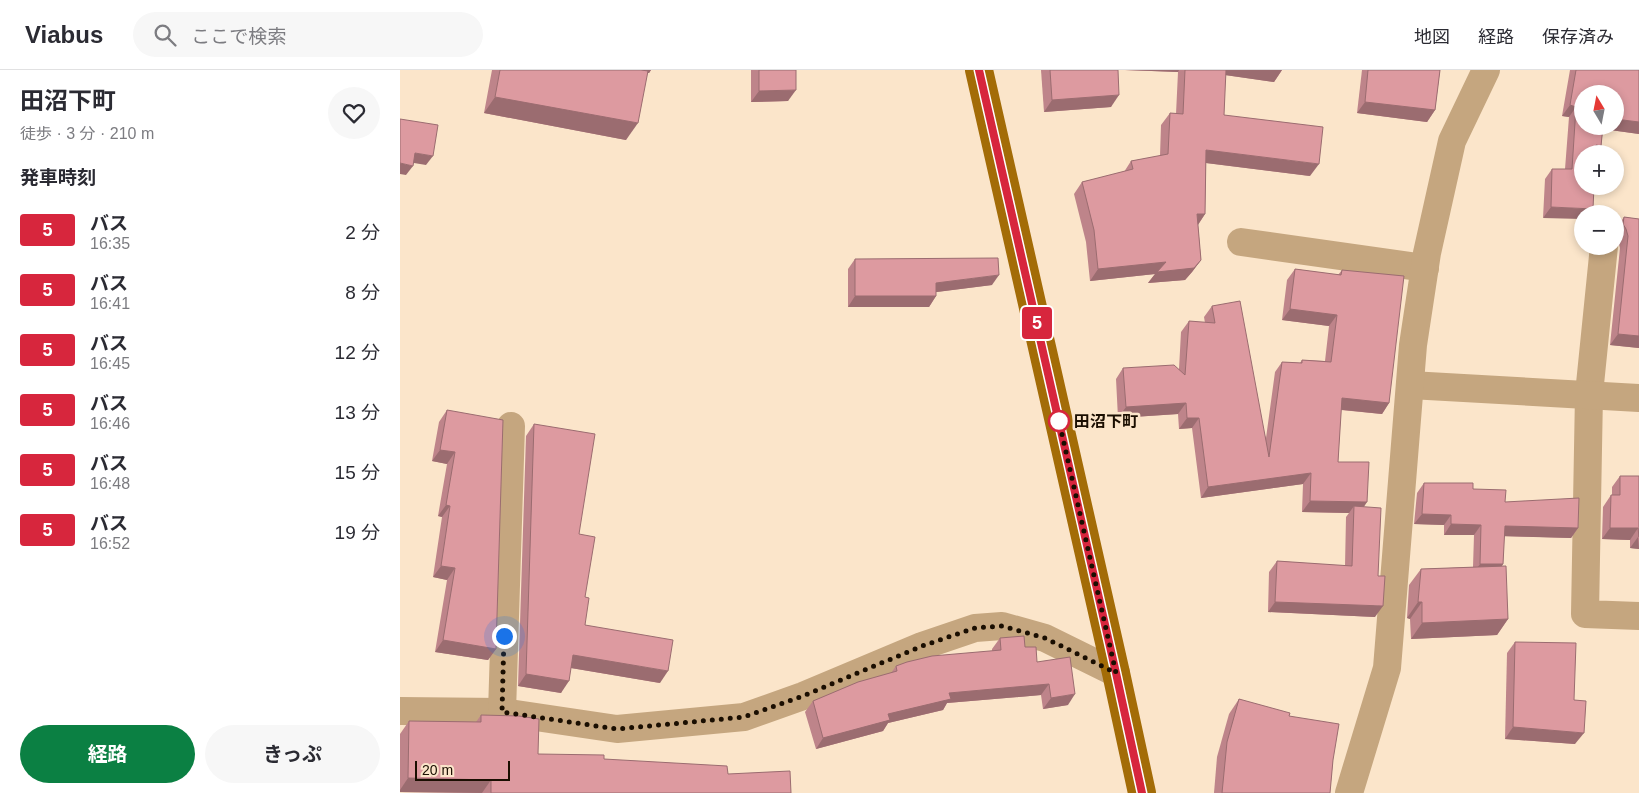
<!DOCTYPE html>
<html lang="ja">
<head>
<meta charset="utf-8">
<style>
	:root { --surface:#fff; --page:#f7f7f7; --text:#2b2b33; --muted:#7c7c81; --line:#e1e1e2; --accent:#0b8043 }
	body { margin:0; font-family:Helvetica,"Noto Sans JP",sans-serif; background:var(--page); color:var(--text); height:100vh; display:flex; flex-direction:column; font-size:19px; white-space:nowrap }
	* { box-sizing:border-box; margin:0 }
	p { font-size:16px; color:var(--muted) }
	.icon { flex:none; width:28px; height:28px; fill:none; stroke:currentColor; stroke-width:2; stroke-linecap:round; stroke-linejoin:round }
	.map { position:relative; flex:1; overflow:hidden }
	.drawer { display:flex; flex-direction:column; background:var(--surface); width:400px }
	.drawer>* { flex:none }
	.badge { padding:0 10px; border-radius:4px; font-size:18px; line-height:32px }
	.needle { width:32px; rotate:350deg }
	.fabs { position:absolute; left:1174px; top:15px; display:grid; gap:10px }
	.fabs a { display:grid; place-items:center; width:50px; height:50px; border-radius:50%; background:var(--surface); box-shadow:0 2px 8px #0003; font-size:25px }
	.scale { position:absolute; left:15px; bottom:12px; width:95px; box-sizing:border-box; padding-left:5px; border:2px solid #1a0e01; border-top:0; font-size:14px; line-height:18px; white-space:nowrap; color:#1a0e01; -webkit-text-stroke:4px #fbe5ca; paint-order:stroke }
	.you { position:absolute; width:25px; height:25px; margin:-12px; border:4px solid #fff; border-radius:50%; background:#1a73e8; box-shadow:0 0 0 8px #1a73e833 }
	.map>.badge { position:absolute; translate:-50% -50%; box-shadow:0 0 0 2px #fff }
	h2 { padding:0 20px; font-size:19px; line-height:45px }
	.round { display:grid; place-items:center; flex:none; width:52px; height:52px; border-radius:26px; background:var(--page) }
	.headline { display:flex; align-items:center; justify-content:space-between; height:85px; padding:0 20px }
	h1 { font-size:24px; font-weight:700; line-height:38px }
	.cta { display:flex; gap:10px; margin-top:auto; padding:10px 20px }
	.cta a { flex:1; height:58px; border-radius:30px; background:var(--accent); color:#fff; font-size:20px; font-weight:700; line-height:58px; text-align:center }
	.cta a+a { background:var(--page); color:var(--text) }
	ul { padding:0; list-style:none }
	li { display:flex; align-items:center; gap:15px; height:60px; padding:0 20px }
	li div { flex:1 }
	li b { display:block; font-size:19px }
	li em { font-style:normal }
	li .badge { min-width:55px; font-weight:700; text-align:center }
	header { display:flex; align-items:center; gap:30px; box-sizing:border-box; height:70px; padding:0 25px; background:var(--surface); border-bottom:1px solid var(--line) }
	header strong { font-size:24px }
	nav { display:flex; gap:28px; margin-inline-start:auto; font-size:18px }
	.search { width:350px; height:45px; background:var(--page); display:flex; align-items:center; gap:12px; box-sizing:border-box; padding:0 18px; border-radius:28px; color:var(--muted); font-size:19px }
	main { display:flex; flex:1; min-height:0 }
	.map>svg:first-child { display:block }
</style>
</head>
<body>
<header>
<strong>Viabus</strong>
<div class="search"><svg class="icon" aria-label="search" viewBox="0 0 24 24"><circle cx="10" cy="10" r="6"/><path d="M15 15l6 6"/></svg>ここで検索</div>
<nav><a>地図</a><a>経路</a><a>保存済み</a></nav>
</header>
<main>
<section class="drawer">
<div class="headline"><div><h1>田沼下町</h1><p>徒歩 · 3 分 · 210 m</p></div><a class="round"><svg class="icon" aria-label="heart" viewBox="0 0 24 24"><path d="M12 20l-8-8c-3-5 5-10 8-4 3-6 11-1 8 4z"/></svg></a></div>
<h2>発車時刻</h2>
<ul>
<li><span class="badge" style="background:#d7263d;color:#fff">5</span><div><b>バス</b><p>16:35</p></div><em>2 分</em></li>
<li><span class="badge" style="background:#d7263d;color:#fff">5</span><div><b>バス</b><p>16:41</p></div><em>8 分</em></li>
<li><span class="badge" style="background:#d7263d;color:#fff">5</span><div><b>バス</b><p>16:45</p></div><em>12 分</em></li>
<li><span class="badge" style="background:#d7263d;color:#fff">5</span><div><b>バス</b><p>16:46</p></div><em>13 分</em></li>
<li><span class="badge" style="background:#d7263d;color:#fff">5</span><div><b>バス</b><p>16:48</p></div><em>15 分</em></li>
<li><span class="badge" style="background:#d7263d;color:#fff">5</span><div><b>バス</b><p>16:52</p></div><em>19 分</em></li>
</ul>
<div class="cta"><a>経路</a><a>きっぷ</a></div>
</section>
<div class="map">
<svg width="1239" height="723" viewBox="0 0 1239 723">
	<rect width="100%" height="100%" fill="#fbe5ca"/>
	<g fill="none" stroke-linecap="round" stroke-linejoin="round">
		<g stroke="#c5a67f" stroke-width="28">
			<polyline points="841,172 1025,198"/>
			<polyline points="1204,176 1189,324 1185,544 1239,546"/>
			<polyline points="1010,315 1239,328"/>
			<polyline points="0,641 102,642 217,659 344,647 403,626 522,576 575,558 602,556 645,568 716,603"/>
			<polyline points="102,642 111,356"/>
			<polyline points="949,723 987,598 1013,275 1027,183 1052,71 1086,0"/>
		</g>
		<polyline stroke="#a36c07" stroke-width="28" points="579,0 716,603 742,723"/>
	</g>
	<g fill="#be848a">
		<polygon points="92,0 251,0 249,3 247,3 226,70 84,43"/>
		<polygon points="351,0 396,0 388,31 351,32"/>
		<polygon points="641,0 718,0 711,37 644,42"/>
		<polygon points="725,0 882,0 874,12 825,5 824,45 910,106 806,93 805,144 798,155 801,190 792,202 785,210 748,213 755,204 690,211 686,172 674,124 682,112 724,102 731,91 760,86 761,55 770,43 776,44 778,2"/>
		<polygon points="962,0 1040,0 1035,40 1027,52 957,43"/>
		<polygon points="1170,0 1239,0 1239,64 1203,59 1201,76 1196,83 1182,116 1143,148 1145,109 1152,99 1165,99 1169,47 1162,46"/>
		<polygon points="1224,147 1239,149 1239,278 1210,275 1220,178 1218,170 1215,166 1216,159"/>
		<polygon points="455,189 592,215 536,222 536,226 529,237 448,237 448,199"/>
		<polygon points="895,199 938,205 942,200 989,333 982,344 941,340 938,392 964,437 975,547 868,542 869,502 877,491 945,496 946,447 949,443 902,442 903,414 801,428 792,358 779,359 778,344 718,348 716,309 723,298 779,299 781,262 789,251 805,253 804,247 812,236 866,368 875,302 882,292 900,293 902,290 925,291 929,256 882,250 887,210"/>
		<polygon points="47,340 96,579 88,590 35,582 47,510 33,507 42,447 38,446 47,394 32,391 39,352"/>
		<polygon points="134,354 179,464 185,527 185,555 260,613 171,598 161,623 118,616 126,366"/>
		<polygon points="1220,406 1239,406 1239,479 1230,478 1230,470 1202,469 1203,437 1211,425 1212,425 1212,417"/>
		<polygon points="1024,413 1073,419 1105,432 1178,458 1171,468 1104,466 1103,494 1102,496 1108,549 1097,565 1011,569 1010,549 1007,548 1009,515 1021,499 1073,497 1074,465 1044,465 1044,455 1014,454 1017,423"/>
		<polygon points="600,568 625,577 637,592 668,635 643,639 641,625 547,633 543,640 488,653 483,661 416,679 405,642 413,631 491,603 496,596 592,581 592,579"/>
		<polygon points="1115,572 1174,630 1175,674 1105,669 1107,583"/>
		<polygon points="839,629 889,646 933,690 930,723 814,723 817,687 829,644"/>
		<polygon points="81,645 138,684 204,689 328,704 391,723 82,723 0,722 0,664 9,651 76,652"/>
	</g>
	<g fill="#9b6c70">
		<polygon points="225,0 251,0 249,3 223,3"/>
		<polygon points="725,0 779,0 778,2"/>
		<polygon points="821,0 882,0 874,12 818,4"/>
		<polygon points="396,20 388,31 351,32 359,21"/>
		<polygon points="719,25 711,37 644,42 652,30"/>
		<polygon points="95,27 238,53 226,70 84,43"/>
		<polygon points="965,32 1035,40 1027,52 957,43"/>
		<polygon points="1170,35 1176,37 1169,47 1162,46"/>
		<polygon points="1215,49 1239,52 1239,64 1196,58 1198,56 1215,56"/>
		<polygon points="1196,75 1201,76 1196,84"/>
		<polygon points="806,80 919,94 910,106 798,92"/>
		<polygon points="15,83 33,86 26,95 8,92"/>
		<polygon points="0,93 13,96 6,105 0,104"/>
		<polygon points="1151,137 1193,139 1190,144 1182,144 1182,149 1143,148"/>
		<polygon points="797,144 805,144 797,156"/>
		<polygon points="801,190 792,202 785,210 748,213 755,204 690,211 698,199 766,192"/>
		<polygon points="599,205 592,215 529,223 536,213"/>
		<polygon points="455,226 536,226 529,237 448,237"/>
		<polygon points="890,239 937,245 929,256 882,250"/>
		<polygon points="1218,264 1239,266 1239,278 1210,275"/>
		<polygon points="942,328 989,333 982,344 934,339"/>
		<polygon points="786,333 778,344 718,348 726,337"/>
		<polygon points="787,348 799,348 792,358 779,359"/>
		<polygon points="40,380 55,382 47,394 32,391"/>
		<polygon points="911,403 903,414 801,428 808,417"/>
		<polygon points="910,431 967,432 960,443 954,436 949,443 902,442"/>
		<polygon points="46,435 50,436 42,447 38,446"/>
		<polygon points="1022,444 1051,445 1044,455 1014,454"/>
		<polygon points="1051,454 1081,455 1074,465 1044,465"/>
		<polygon points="1105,456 1178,458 1171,468 1097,466"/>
		<polygon points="1210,458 1238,458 1230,470 1202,469"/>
		<polygon points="1238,467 1239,479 1230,478"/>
		<polygon points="1080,494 1103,494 1096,505 1073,504"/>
		<polygon points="41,496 55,498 47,510 33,507"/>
		<polygon points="875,532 983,536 975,547 868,542"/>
		<polygon points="1018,532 1022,532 1010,549 1007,548"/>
		<polygon points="1108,549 1097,565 1011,569 1022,553"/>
		<polygon points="43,570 96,579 88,590 35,582"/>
		<polygon points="173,585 268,601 260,613 165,597"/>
		<polygon points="126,604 169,611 161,623 118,616"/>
		<polygon points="649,614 641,625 547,633 543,640 488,653 483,661 416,679 423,668 488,644 549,623"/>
		<polygon points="675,624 668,635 643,639 651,628"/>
		<polygon points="1113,657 1184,663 1175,674 1105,669"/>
		<polygon points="8,708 91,710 82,723 0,722 0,720"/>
	</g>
	<g fill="#dd9aa0" stroke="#9b6c70">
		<polygon points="100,0 241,0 248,1 238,53 95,27"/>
		<polygon points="359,0 396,0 396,20 359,21"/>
		<polygon points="650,0 718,0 719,25 652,30"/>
		<polygon points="785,0 826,0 824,45 923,57 919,94 806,80 805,144 797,144 801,190 794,198 757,202 766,192 698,199 694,160 682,112 733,99 731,91 768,84 770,43 783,44"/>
		<polygon points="968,0 1040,0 1035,40 965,32"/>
		<polygon points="1176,0 1239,0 1239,52 1215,49 1215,24 1182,24 1182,56 1203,56 1201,76 1196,75 1196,84 1182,84 1182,116 1194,116 1193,139 1151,137 1152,99 1172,99 1176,37 1170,35"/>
		<polygon points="0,49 38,55 33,86 15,83 13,96 0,93"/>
		<polygon points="1224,147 1239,149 1239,266 1218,264 1228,166 1226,159 1223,154"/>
		<polygon points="598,188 599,205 536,213 536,226 455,226 455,189"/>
		<polygon points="895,199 941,205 942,200 1004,206 989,333 942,328 938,392 969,392 967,432 910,431 911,403 808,417 799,348 787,348 786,333 726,337 723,298 774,295 785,305 789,251 815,253 812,236 840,231 869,387 882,292 902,293 902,290 931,292 937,245 890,239"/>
		<polygon points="47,340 103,350 96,579 43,570 55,498 41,496 50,436 46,435 55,382 40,380"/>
		<polygon points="134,354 195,364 179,464 195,467 185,527 189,528 185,555 273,570 268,601 173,585 169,611 126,604"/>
		<polygon points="1220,406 1239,406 1239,467 1238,458 1210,458 1211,425 1220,425"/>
		<polygon points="1024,413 1073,413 1073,419 1106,420 1105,432 1179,428 1178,458 1105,456 1103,494 1080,494 1081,455 1051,454 1051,445 1022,444"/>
		<polygon points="954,436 981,438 978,506 985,506 983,536 875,532 877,491 952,496"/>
		<polygon points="1106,496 1108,549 1022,553 1022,532 1018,532 1021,499"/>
		<polygon points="624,566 625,577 636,577 637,592 670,587 675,624 651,628 649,614 549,623 551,629 488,644 490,650 423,668 413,631 458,612 497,601 496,596 507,592 532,586 601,580 600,568"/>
		<polygon points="1115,572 1176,573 1174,630 1186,631 1184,663 1113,657"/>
		<polygon points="839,629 890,643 889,646 939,654 933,690 930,723 822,723 827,672"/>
		<polygon points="81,645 119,646 139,649 138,684 204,685 204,689 327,696 328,704 390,701 391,723 91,723 91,710 8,708 9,651 81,652"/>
	</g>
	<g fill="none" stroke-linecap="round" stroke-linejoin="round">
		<defs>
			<polyline id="line" points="579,0 716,603 742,723"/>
		</defs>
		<use href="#line" stroke="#fff" stroke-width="11"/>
		<use href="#line" stroke="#d7263d" stroke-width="8"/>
		<polyline stroke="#1a0e01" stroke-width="5" stroke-dasharray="0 9" points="104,566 102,642 217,659 344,647 403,626 522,576 575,558 602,556 645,568 716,603 659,351"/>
	</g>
	<circle fill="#fff" stroke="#d7263d" stroke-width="2.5" cx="659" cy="351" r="10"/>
	<g text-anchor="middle" stroke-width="5" stroke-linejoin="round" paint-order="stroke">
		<g font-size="16" font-weight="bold" fill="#1a0e01" stroke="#fbe5ca" text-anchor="start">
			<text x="674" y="357">田沼下町</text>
		</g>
	</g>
</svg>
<div class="fabs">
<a><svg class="needle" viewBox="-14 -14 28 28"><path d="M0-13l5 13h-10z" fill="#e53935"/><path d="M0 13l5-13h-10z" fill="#7c7c81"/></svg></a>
<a>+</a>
<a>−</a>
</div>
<div class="scale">20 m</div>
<div class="you" style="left:104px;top:566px"></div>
<b class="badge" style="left:637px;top:253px;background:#d7263d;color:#fff">5</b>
</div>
</main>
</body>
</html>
